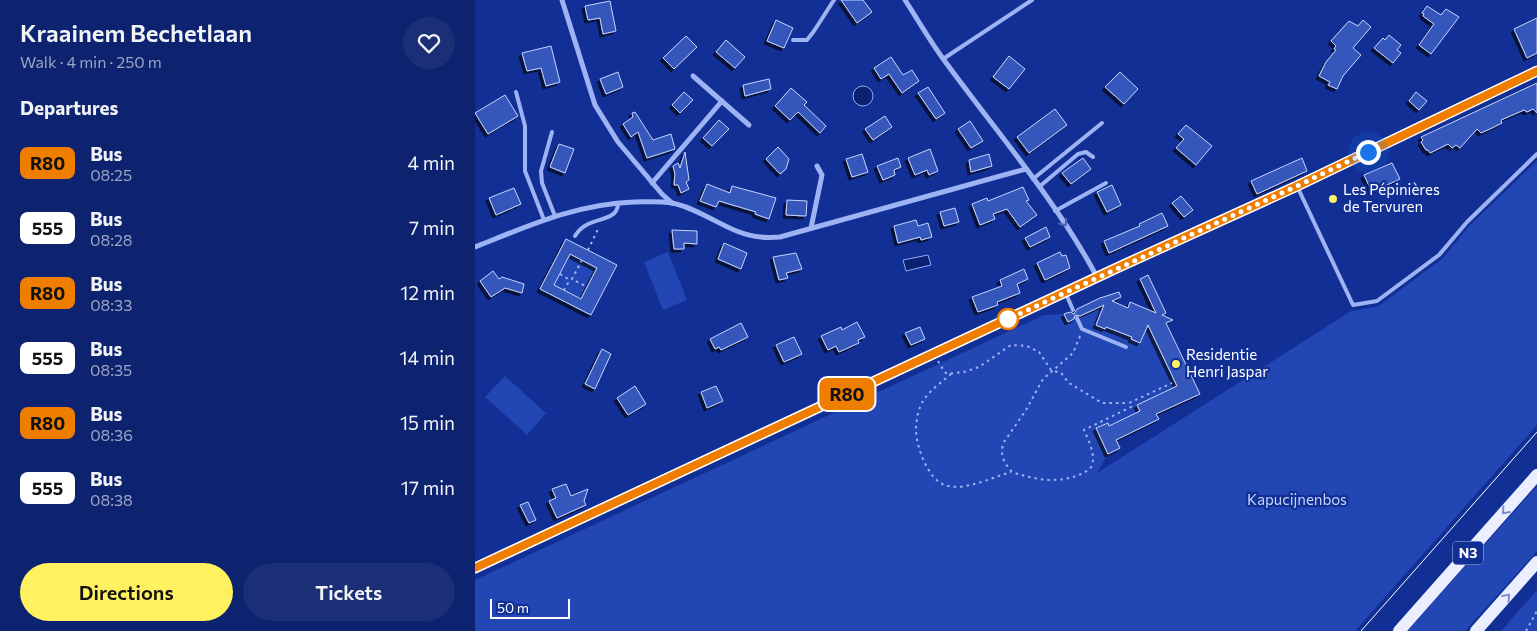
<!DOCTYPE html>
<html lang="en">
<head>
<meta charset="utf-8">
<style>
	:root { --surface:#0d236f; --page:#1b2f77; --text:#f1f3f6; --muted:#9aa4c3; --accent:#fff160 }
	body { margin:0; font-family:Commissioner,sans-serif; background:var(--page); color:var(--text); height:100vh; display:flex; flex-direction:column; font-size:19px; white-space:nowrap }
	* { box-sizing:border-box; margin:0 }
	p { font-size:16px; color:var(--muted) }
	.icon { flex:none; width:28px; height:28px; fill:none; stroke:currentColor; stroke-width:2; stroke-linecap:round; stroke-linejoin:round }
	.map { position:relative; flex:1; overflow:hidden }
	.details { display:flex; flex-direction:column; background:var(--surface); width:475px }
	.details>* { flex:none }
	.badge { padding:0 10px; border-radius:8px; font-size:18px; line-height:32px }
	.scale { position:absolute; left:15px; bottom:12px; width:80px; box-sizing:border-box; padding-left:5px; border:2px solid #fff; border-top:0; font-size:14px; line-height:18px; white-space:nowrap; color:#fff; -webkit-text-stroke:4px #112f94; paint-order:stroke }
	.you { position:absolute; width:25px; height:25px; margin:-12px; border:4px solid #fff; border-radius:50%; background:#1a73e8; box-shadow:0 0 0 8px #1a73e833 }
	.map>.badge { position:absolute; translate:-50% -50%; box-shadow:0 0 0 2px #fff }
	h2 { padding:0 20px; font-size:19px; line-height:45px }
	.round { display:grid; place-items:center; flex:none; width:52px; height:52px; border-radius:26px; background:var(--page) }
	.headline { display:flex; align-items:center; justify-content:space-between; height:85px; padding:0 20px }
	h1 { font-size:24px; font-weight:600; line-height:38px }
	.button { display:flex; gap:10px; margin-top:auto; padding:10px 20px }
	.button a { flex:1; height:58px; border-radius:30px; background:var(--accent); color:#111; font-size:20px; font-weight:600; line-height:58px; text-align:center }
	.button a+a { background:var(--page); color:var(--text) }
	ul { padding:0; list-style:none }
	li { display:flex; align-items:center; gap:15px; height:65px; padding:0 20px }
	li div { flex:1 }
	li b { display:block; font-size:19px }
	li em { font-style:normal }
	li .badge { min-width:55px; font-weight:700; text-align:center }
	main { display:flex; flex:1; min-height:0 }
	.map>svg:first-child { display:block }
</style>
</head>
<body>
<main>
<section class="details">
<div class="headline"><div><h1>Kraainem Bechetlaan</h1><p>Walk · 4 min · 250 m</p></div><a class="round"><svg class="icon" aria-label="heart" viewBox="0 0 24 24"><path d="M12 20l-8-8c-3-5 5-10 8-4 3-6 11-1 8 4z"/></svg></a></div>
<h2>Departures</h2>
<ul>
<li><span class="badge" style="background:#ef7d00;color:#111">R80</span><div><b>Bus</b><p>08:25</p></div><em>4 min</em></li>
<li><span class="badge" style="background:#fff;color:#111">555</span><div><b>Bus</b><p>08:28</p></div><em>7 min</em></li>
<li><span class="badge" style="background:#ef7d00;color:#111">R80</span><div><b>Bus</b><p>08:33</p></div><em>12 min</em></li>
<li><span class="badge" style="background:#fff;color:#111">555</span><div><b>Bus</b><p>08:35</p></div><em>14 min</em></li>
<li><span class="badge" style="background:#ef7d00;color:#111">R80</span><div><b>Bus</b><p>08:36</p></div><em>15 min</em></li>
<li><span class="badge" style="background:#fff;color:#111">555</span><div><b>Bus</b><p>08:38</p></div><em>17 min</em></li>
</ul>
<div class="button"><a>Directions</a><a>Tickets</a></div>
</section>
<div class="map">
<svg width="1062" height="631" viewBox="0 0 1062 631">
	<defs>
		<filter id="shadow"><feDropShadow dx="-3" dy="3" stdDeviation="0" flood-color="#0009"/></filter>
	</defs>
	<rect width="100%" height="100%" fill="#112f94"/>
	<g fill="#2246b3">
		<polygon points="1062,161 1062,425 880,631 0,631 0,580 569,315 589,314 594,324 599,321 599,319 622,309 626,311 621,325 630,329 631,327 657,337 656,339 665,343 671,329 680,332 702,386 663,405 665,411 634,426 632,423 621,428 633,454 622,473 876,311 904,306 968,258 995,225"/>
		<polygon points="193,252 212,300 188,310 169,262"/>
		<polygon points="95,254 122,268 106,299 79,285"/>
		<polygon points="30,376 71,413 52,435 10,397"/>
		<polygon points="1062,486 1062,551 990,631 932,631"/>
		<polygon points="1062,590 1062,631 1026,631"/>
	</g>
	<g fill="#0a216f" stroke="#90abf7">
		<circle cx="388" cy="96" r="10"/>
		<polygon points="453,255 456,265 431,271 428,260"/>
	</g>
	<g fill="#3456bb" stroke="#c6d4fd" fill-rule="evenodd" filter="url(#shadow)">
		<polygon points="366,0 388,0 397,12 382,23"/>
		<polygon points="135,1 141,31 128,34 125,18 113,20 110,6"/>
		<polygon points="952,6 966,15 971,9 984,17 956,54 944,45 959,24 948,16 949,14 947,13"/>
		<polygon points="1062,18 1062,53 1052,58 1039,29"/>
		<polygon points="301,20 318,28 309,48 292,41"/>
		<polygon points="888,20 896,27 878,48 886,55 868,76 862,89 853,85 855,82 844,76 851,62 861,50 859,49 861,46 856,41 874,21 883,26"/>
		<polygon points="914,35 926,45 922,50 926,53 918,63 899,48 908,38 910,40"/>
		<polygon points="211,36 222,47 199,69 188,58"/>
		<polygon points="251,40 270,57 260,68 241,52"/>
		<polygon points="76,46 85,82 71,86 66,68 52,71 47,53"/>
		<polygon points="534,56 550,69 534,89 518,77"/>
		<polygon points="416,57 428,75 437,70 444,81 427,93 414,74 406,79 399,68"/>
		<polygon points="143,72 148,87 131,94 125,79"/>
		<polygon points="645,72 663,89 649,104 630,87"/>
		<polygon points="294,79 296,89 270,96 268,85"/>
		<polygon points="1062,83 1062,113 1058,109 1052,112 1049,110 1026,120 1027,123 1017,128 1006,133 1002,129 985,148 981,145 977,148 973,144 955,153 953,150 951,150 946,142 948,140 946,137"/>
		<polygon points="453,87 470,113 461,119 443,93"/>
		<polygon points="316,88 332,102 329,105 351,126 345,133 323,112 315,120 300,106"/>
		<polygon points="209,92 218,100 205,113 197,105"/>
		<polygon points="941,92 952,101 944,110 934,101"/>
		<polygon points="30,95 43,116 13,134 0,113"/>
		<polygon points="580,109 592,125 554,153 542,137"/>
		<polygon points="160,112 178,140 196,134 200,149 172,158 163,132 156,137 148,124 158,117 157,113"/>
		<polygon points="410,116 417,127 398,140 390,129"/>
		<polygon points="244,120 254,129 237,146 228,138"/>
		<polygon points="495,121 508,141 496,148 483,129"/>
		<polygon points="711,125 737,146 721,165 701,148 709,139 703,134"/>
		<polygon points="84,144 99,149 90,173 75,167"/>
		<polygon points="303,147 314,159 311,169 305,174 291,159"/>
		<polygon points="455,149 463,171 454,175 452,170 440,175 433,158"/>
		<polygon points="210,152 214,180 211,182 214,189 206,193 203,185 199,185 200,174 198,166 203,163 205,168"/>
		<polygon points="387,154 393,172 377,177 371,159"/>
		<polygon points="514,154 517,166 496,172 494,160"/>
		<polygon points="423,158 426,167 419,170 420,175 408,180 402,166"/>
		<polygon points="608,158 616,169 596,184 587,173"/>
		<polygon points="827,158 832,171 782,194 776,181"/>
		<polygon points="917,163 925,179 897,192 889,175"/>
		<polygon points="232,184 255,193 257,186 301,198 294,219 280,214 281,212 244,201 241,207 225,201"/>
		<polygon points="637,185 646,205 632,212 622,192"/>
		<polygon points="548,187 554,200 551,201 562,215 545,227 532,209 518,214 520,219 505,225 497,204 512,198 513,201"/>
		<polygon points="39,188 46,204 21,215 14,198"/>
		<polygon points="706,196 718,210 709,217 697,203"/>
		<polygon points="312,200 332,201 331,216 311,215"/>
		<polygon points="480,208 484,222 469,226 465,212"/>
		<polygon points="687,213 693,226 634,253 629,241 665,226 664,224"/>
		<polygon points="441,220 443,226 453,223 457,237 446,240 445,237 423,243 419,226"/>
		<polygon points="571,227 575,237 555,247 550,238"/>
		<polygon points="197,230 222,231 222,244 209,243 209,249 199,249"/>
		<path d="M91 239 142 265 116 315 65 289ZM95 254 122 268 106 299 79 285Z"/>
		<polygon points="249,243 272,253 266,269 243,259"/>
		<polygon points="585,252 587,256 591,255 595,268 570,280 562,263"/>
		<polygon points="321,253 327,269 311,273 313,278 304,280 298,257"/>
		<polygon points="549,269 553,279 542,284 545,293 522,302 523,305 503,312 497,297 527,286 525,280"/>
		<polygon points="18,271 24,279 27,277 49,284 47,293 30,288 16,297 5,281"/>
		<polygon points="673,275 691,313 687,315 698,320 691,323 725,394 681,414 684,419 641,440 645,448 633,454 621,428 633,423 634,426 665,411 662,405 702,386 673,325 665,343 656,339 657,337 631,327 630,329 621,325 629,305 605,316 600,315 599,319 593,322 589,314 595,312 599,314 602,309 625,298 644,292 646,297 637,301 653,308 655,302 681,313 665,279"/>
		<polygon points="382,322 390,337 383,340 384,343 364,352 361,346 353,350 346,336 366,327 367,330"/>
		<polygon points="266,323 273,337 246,350 244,347 240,349 235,339"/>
		<polygon points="445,327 450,339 436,345 430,333"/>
		<polygon points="319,337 327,354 309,362 301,345"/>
		<polygon points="127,349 136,354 120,389 110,384"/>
		<polygon points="160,386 171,404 153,415 142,398"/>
		<polygon points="241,386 248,401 232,408 226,392"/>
		<polygon points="91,484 96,496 113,489 109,501 111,505 82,518 74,501 81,498 77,489"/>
		<polygon points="53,502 61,520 54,523 45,505"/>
	</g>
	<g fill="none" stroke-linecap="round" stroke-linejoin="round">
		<g stroke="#9eb3f3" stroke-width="2" stroke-dasharray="2.5 4" stroke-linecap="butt">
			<polyline points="113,250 124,227"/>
			<polyline points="107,260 97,279 112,287"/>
			<polyline points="85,274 93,279 93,283 89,290"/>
			<path d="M605 336 598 353 568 379 551 410 529 442C524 454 529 463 537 472 561 480 583 484 606 474 609 472 614 471 616 467 622 457 613 439 609 430L656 407 654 403 697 383"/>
			<polyline points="463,361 469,371 472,374 489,372 504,367 536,345 552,346 564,352 576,370 586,373 594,383 627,403 654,403"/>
			<path d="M476 374C467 382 454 391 448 401 443 409 441 421 441 430 441 446 453 480 470 485 488 492 518 477 536 472"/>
			<polyline points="1051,631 1062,611"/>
		</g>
		<g stroke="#9eb3f3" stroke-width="4">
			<polyline points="318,40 332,40 339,31 359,0"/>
			<polyline points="468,59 557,0"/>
			<polyline points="41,92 50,126 50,171 69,220"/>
			<polyline points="77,132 66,171 67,183 80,216"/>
			<polyline points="558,179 627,123"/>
			<polyline points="822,186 878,305 902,301 964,255 992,222 1062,154"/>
			<polyline points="564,187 603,154 611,152 618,157"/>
			<polyline points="580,211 631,183"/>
			<path d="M100 236C111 217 135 222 141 211 143 208 143 205 143 203"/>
			<polyline points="591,294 598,310"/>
			<polyline points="602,318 607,329 651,347"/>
		</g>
		<g stroke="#9eb3f3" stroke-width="5">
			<polyline points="87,0 120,105 143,142 187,194 197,203"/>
			<path d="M430 0C443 20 455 41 469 60 520 130 581 200 622 277"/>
			<polyline points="218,76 274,125"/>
			<polyline points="177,183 247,101"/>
			<polyline points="336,228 347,175 342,166"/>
			<path d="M0 247C53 226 101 204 159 202 172 202 185 201 197 203 228 209 255 235 286 237 292 238 299 237 305 237L551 169"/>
		</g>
		<polyline stroke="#ced8fd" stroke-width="10" points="0,568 646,266 822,186 946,126 1062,71"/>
		<g stroke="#eaeeff" stroke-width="12">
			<polyline points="924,631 1062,475"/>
			<polyline points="1001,631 1062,562"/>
		</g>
		<polyline stroke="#fff" stroke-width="1" points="886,631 1062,432"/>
	</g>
	<defs><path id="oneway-chevron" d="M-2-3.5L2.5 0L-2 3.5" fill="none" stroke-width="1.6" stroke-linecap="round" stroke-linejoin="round" transform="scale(1.25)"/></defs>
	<use stroke="#4964ba" href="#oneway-chevron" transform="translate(589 223) rotate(55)"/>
	<g stroke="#7e8eca">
		<use href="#oneway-chevron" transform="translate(1030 511) rotate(132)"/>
		<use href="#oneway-chevron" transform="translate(1032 597) rotate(-48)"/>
	</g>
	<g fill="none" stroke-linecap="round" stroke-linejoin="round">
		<defs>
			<polyline id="line" points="0,568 646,266 822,186 1062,71"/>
		</defs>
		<use href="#line" stroke="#fff" stroke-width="11"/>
		<use href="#line" stroke="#ef7d00" stroke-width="8"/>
		<polyline stroke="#fff" stroke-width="5" stroke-dasharray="0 9" points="533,319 531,320 822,186 893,152"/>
	</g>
	<g fill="#fff160" stroke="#112f94" stroke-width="2">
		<circle cx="858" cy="199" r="5"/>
		<circle cx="701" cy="364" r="5"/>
	</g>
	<circle fill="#fff" stroke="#ef7d00" stroke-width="2.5" cx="533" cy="319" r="10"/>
	<g text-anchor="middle" stroke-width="4.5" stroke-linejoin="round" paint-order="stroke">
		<rect fill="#112f94" stroke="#b8c1df" stroke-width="1" x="978" y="541.5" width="30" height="23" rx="4"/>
		<g font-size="14" font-weight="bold" fill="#fff">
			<text x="993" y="558">N3</text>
		</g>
		<g font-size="15" fill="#fff" stroke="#112f94" text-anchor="start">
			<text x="868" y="195">Les Pépinières<tspan x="868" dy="17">de Tervuren</tspan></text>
			<text x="711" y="360">Residentie<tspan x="711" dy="17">Henri Jaspar</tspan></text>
		</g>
		<g font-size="15" fill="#c6d4fd" stroke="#112f94">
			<text x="822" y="505">Kapucijnenbos</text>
		</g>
	</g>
</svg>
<div class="scale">50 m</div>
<div class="you" style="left:893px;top:152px"></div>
<b class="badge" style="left:372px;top:394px;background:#ef7d00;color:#111">R80</b>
</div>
</main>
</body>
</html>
